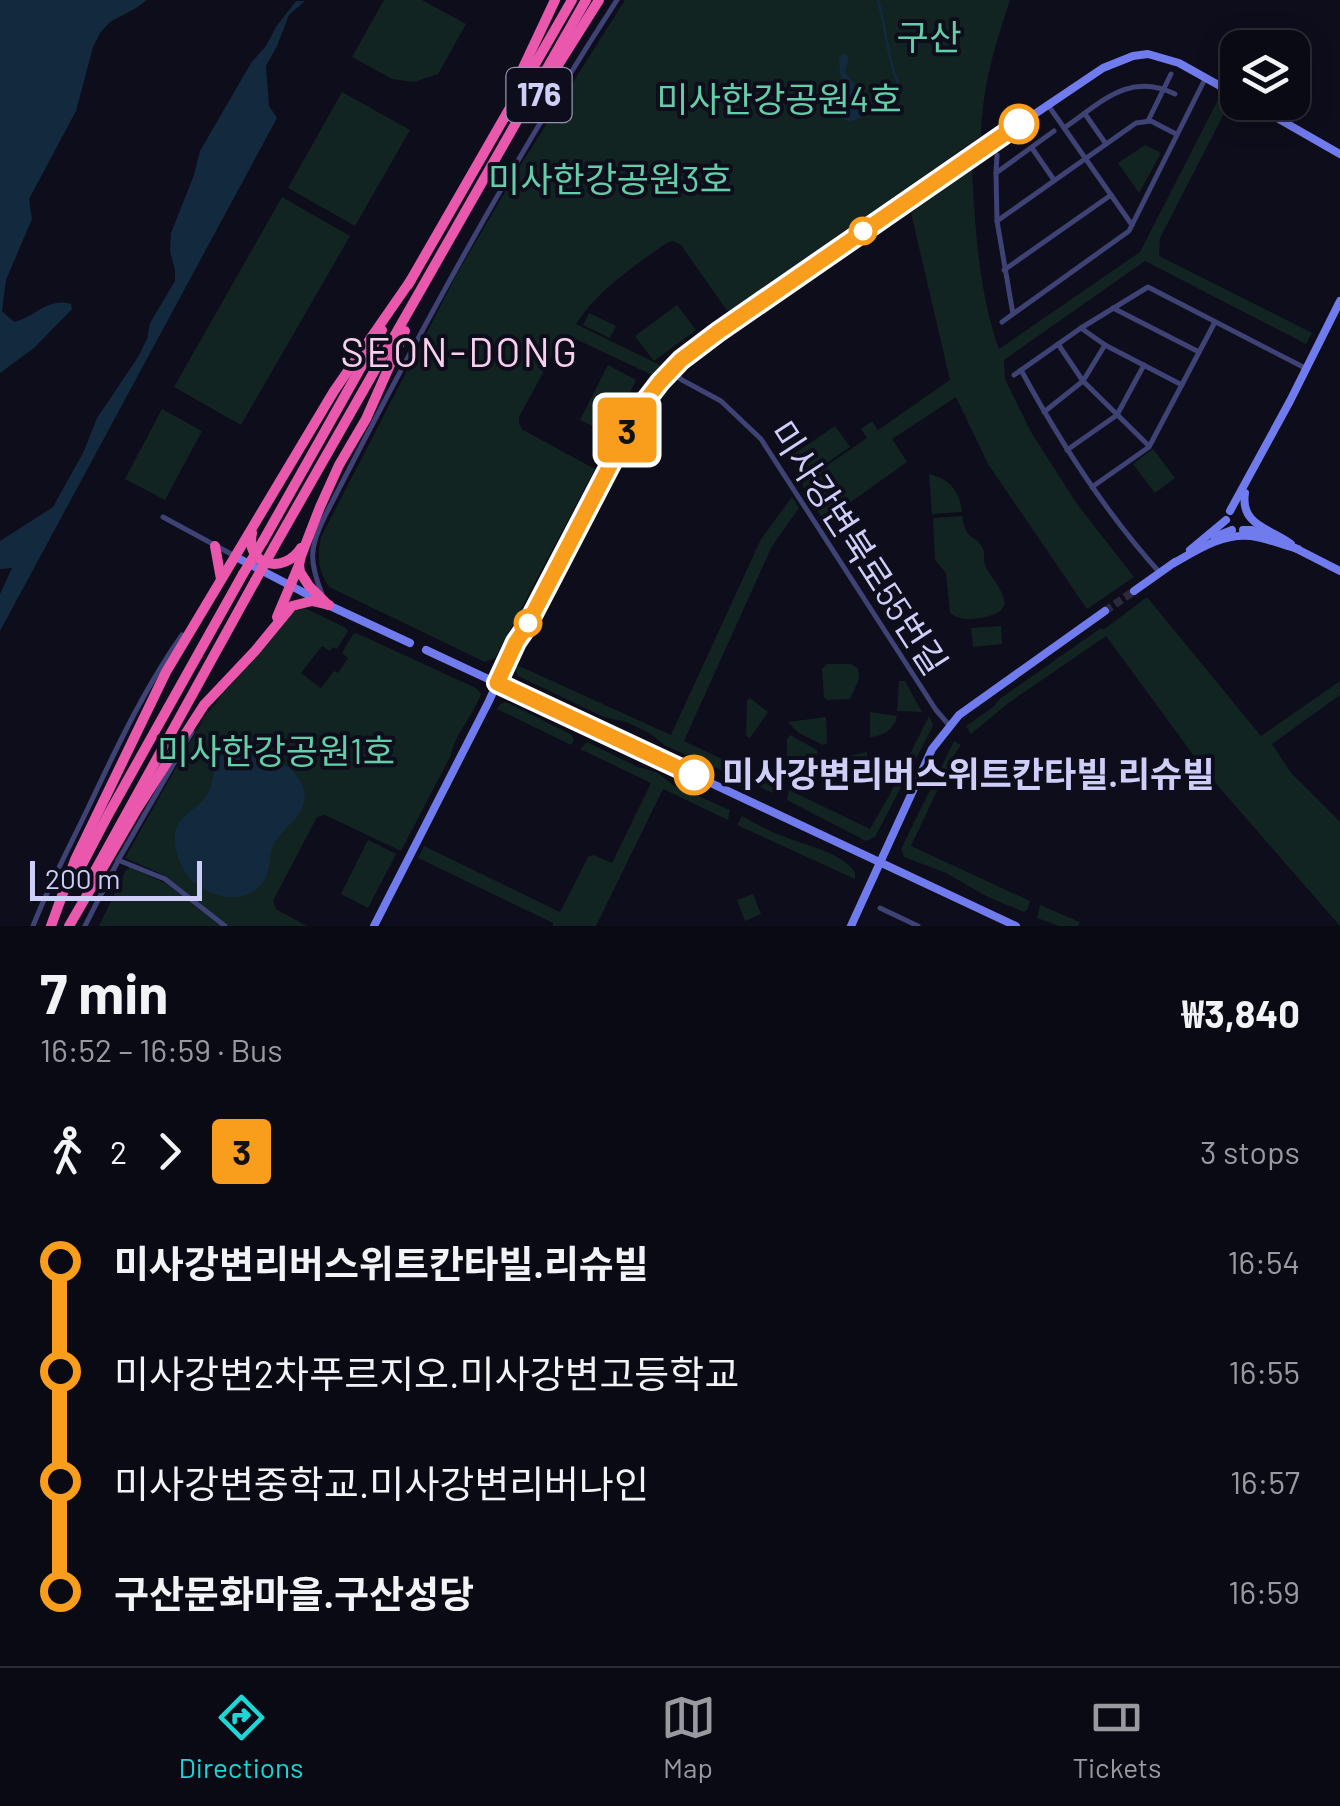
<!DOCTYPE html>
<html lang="en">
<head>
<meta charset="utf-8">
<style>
	:root { --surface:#0a0a14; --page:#13131d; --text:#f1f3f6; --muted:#999aa0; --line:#2a2b34; --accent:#1bd7d5 }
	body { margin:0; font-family:Barlow,"Noto Sans KR",sans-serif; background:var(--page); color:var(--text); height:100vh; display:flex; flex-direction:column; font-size:38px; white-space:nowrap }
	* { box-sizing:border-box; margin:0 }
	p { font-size:32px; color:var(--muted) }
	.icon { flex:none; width:55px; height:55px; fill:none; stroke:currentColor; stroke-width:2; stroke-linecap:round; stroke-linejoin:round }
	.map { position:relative; height:926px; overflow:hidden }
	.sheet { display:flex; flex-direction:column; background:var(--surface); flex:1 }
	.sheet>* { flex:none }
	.badge { padding:0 20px; border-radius:8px; font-size:35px; line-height:65px }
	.fabs { position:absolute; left:1220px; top:30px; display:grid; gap:20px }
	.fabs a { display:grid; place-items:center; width:90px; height:90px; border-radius:20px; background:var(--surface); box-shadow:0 5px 25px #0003,0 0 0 2px var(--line); font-size:50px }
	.scale { position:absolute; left:30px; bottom:25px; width:172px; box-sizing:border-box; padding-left:10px; border:5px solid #cecef9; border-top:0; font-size:28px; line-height:35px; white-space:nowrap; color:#cecef9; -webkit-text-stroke:8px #0e0d1b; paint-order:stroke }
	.map>.badge { position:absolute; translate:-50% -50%; box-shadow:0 0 0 5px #fff }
	.legs { display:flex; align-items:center; gap:15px; height:110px; padding:0 40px; font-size:32px }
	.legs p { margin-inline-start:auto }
	.head { display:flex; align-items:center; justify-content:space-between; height:170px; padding:0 40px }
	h1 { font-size:55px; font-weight:700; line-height:75px }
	ul { padding:0 40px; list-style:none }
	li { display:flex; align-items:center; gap:35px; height:110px; font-size:38px }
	li i { display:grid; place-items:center; width:15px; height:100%; margin:0 12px; background:currentColor }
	li i::after { content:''; width:25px; height:25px; margin:-12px; border:8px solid; border-radius:50%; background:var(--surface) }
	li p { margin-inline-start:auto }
	li:first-child i { background:linear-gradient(#0000 50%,currentColor 0) }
	li:last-child i { background:linear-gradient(currentColor 50%,#0000 0) }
	.tab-bar { display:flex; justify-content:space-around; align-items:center; height:140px; border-top:2px solid var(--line); background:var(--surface); font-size:28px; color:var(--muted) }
	.tab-bar a { display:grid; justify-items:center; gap:5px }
	.tab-bar .on { color:var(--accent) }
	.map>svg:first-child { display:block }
</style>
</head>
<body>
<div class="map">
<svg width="1340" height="926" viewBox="0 0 1340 926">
	<rect width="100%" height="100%" fill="#0e0d1b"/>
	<g fill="#112421">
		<polygon points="384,0 422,0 466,24 438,74 414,82 392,79 352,57"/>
		<path d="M625 0H1010C994 49 983 83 981 136L728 312 681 245 673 241 665 244C633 267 598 290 576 324L660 365 652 375 567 335 553 354 519 417V424L523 430 595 469 495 658 485 662 329 587C318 571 317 556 321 537L457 274 520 166Z"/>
		<polygon points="342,92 410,130 355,226 288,188"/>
		<path d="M1220 96 1230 102 1160 238 1159 256 1312 333 1306 344 1145 261 1004 360 1005 379 1031 432 1077 504 1134 577 1087 609 988 464 956 397 892 439 907 462 824 521 805 491 802 483 867 438 861 429 872 421 878 430 950 380 911 213 972 169C975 229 979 293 999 349L1140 252Z"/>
		<polygon points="1145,145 1161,153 1139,193 1118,163"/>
		<polygon points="282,197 350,236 241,425 174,387"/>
		<polygon points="677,305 696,330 654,361 635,336"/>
		<polygon points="589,313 616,326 610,338 583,325"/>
		<polygon points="608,365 636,380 609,434 580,420"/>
		<polygon points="162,409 202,431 165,500 125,479"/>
		<polygon points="835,426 850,447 803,479 797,469 802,465 800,463 795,466 790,459 795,456 794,454"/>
		<polygon points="1153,449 1175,478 1155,493 1133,464"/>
		<path d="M929 474C949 478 960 492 962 512L932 514Z"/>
		<polygon points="792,497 799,508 772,546 684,741 779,786 773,793 666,746 649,733 626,722 604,717 518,676 515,669 517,665 671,735 761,539"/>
		<path d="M962 516C966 543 976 533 983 549 985 554 983 560 985 565 993 584 1027 611 980 618 969 620 959 620 950 613L946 573 935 560 933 518Z"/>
		<polygon points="1147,597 1261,736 1340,681 1340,695 1272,744 1291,773 1340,822 1340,926 1205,771 1106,636 1007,704 971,734 966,726 993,707 1001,698 1101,628 1103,630"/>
		<path d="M305 608 346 628 348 631 337 649 333 647 330 651 322 646 301 673 321 688 334 671 338 673 348 658 342 653 353 634 356 633 476 688 481 694C473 716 456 732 451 755L401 851 325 815 317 817 273 901 276 909 307 926H229L161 874 125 858 205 716 263 647 285 615Z"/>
		<polygon points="1001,626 1002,644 973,647 971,628"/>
		<polygon points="827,664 851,664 858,668 859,679 850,699 827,700 824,697 822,669"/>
		<polygon points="899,681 905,681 922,712 897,711"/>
		<polygon points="750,698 768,712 750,738 746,736 747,701"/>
		<polygon points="506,702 572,735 574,740 571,745 497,709 500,704"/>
		<path d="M870 712 897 716C894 730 883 736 870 737Z"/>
		<polygon points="929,716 933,725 932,728 875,837 866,841 787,800 789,790 870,829 890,794"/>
		<polygon points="826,717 827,743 823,745 799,733 788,722"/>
		<path d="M790 735 817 750C819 760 807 768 798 771L787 764V739Z"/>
		<polygon points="954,741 961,745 954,755 911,846 1030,901 1027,910 1024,912 988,897 946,873 904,857 901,849"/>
		<polygon points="587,742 638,767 656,772 675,786 730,810 728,820 663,789 596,926 553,926 553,923 418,858 424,846 560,912 588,857 593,855 612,863 651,783 580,749"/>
		<polygon points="867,752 867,771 845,782 844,757"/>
		<path d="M742 816C758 825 775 834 793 840 813 847 842 854 855 872V879L737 825Z"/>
		<polygon points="368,840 396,854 368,908 341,894"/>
		<polygon points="128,866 165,883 221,926 99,926 126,870 129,869"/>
		<polygon points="753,894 761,914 745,921 737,900"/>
		<polygon points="1040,905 1080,922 1078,926 1059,926 1037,918"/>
	</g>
	<g fill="#13293e">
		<path d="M0 0H147L136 8 110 22 100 33 93 47 76 111 29 199 32 219 6 280 2 311 14 322C35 317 48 297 71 304L72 309 34 348 0 373Z"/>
		<polygon points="296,1 305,1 289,15 277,46 266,66 269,106 277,118 0,631 0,594 12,568 0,569 0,541 53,507 84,451 97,418 138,357 147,339 150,323 175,281 175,270 170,251 171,233 194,175 200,151 251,63 266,46 276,27"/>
		<path d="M844 53 849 57 845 72C856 86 881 115 849 122L822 107V101L827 93H839L846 87 840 74 839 58Z"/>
		<path d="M245 746C272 753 320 778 300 812 293 824 282 830 275 842 268 853 272 867 265 879 244 914 189 893 179 860 176 851 173 839 176 829 180 815 199 808 207 795 215 782 211 764 224 753 230 748 237 747 245 746Z"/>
	</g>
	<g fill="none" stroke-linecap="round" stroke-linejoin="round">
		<path stroke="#13293e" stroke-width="2.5" d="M878 0C887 31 887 63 902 92"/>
		<polyline stroke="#2b2a3c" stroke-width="8" stroke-dasharray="8 4" stroke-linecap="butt" points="1105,611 1134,591"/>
		<g stroke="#3e4274" stroke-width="5">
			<polyline points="1048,105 1132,225"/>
			<polyline points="1085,114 1106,144"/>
			<polyline points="1148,121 1171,74"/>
			<path d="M1064 128C1101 103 1129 71 1175 94"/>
			<polyline points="1054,131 996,173 997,221 1013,314 1129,231 1206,77"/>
			<polyline points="1032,148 1054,180"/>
			<polyline points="996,173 997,155"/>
			<polyline points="997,221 1136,123 1151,121 1176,134"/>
			<polyline points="1004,270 1111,195"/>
			<polyline points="1113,308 1199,352"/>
			<polyline points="1002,322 1013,314"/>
			<polyline points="1081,328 1105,345 1182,385"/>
			<polyline points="1058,344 1083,381 1149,446"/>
			<path d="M1021 370C1060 442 1105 512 1160 573"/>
			<polyline points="671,371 682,380 721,401 761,439 936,710 949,725"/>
			<polyline points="1014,375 1081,328 1148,287 1305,368"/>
			<polyline points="1044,412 1083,381 1105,345"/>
			<polyline points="1067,450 1117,415 1144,365"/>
			<polyline points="1092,487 1149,447 1215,322"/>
			<polyline points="163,517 233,555"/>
			<path d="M322 594C309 561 309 548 325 516 415 340 509 166 617 0"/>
			<polyline points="118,860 165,879 225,926"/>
			<polyline points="880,908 918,926"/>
			<path d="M33 926C49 885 70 846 89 806 117 747 144 689 182 635"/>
			<polyline points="85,926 120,857 192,732"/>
		</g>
		<g stroke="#707bed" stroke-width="8">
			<polyline points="1249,102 1340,154"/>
			<polyline points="956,167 1103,68 1133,56 1148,54 1179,63 1238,96"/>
			<path d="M1245 493C1240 525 1269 528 1291 544"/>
			<polyline points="1230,511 1290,401 1340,301"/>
			<polyline points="1243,530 1252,530 1269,536"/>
			<polyline points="1214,537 1232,530"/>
			<polyline points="1295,548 1340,571"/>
			<polyline points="1190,550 1226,520"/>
			<polyline points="236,557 316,599"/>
			<path d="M1174 563C1197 550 1222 533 1251 536 1266 538 1283 545 1298 549"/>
			<polyline points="1134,591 1175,562"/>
			<polyline points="328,605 410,643"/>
			<polyline points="426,650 664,761"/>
			<polyline points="668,763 1016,926"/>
			<polyline points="374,926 489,701 516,642 525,629 630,424 660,382 695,348 941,177"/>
			<polyline points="851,926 932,749 959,715 1105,611"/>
		</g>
		<g stroke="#ea58ae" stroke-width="10">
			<polyline points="515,85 555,0"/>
			<polyline points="541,92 599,0"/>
			<polyline points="408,285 572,0"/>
			<path d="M252 533C245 566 284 575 301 548"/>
			<polyline points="263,541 382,330"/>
			<polyline points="215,546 221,579"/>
			<polyline points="274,547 586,0"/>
			<polyline points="328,605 309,586 300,572 299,565 301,556 320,507 339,465 366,419 405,331"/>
			<polyline points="277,617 299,565"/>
			<polyline points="91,878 255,581"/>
			<polyline points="74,880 108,815 243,574"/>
			<polyline points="51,926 75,860 166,672 334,391 411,280"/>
			<polyline points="69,926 137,809 204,705 255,651 292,606 312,601 329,605"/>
		</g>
		<g stroke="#ea58ae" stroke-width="10">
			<polyline points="243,574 263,541"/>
			<polyline points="255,581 274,547"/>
		</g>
	</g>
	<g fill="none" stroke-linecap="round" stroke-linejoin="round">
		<defs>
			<polyline id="line-1" points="694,775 497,683 516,642 525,629 640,408 660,382 681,360 718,332 1019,124"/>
		</defs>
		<use href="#line-1" stroke="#fff" stroke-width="22"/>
		<use href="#line-1" stroke="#f99d1c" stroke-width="15"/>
	</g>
	<g fill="#fff" stroke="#f99d1c" stroke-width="5">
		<circle cx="1019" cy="124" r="18"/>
		<circle cx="863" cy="231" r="12"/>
		<circle cx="528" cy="623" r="12"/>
		<circle cx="694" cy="775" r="18"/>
	</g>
	<g text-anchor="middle" stroke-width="8" stroke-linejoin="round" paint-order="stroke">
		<rect fill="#0e0d1b" stroke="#9494b6" stroke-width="2.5" x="506.5" y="68" width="65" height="54" rx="8"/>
		<g font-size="32" font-weight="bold" fill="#cecef9">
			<text x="539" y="106">176</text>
		</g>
		<g font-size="35" fill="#64cea8" stroke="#0e0d1b">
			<text x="929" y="50">구산</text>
			<text x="779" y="112">미사한강공원4호</text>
			<text x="610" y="192">미사한강공원3호</text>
			<text x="276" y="764">미사한강공원1호</text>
		</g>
		<g font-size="35" fill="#cecef9" stroke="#0e0d1b">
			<text transform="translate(858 548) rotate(57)" y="12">미사강변북로55번길</text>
		</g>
		<g font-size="35" font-weight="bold" fill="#cecef9" stroke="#0e0d1b" text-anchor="start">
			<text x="722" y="787">미사강변리버스위트칸타빌.리슈빌</text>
		</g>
		<g font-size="40" letter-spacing="2.5" fill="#f9cfee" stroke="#0e0d1b">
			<text x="460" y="367">SEON-DONG</text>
		</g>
	</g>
</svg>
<div class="fabs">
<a><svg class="icon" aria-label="layers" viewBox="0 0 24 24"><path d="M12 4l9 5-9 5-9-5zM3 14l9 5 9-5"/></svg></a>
</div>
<div class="scale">200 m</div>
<b class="badge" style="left:627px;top:430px;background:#f99d1c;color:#111">3</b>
</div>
<section class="sheet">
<div class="head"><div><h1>7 min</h1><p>16:52 – 16:59 · Bus</p></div><b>₩3,840</b></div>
<div class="legs"><svg class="icon" aria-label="walk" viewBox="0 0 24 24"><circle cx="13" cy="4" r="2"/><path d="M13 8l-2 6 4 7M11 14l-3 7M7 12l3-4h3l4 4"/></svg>2<svg class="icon" aria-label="forward" viewBox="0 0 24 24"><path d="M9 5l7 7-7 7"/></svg><b class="badge" style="background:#f99d1c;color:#111">3</b><p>3 stops</p></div>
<ul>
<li><i style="color:#f99d1c"></i><b>미사강변리버스위트칸타빌.리슈빌</b><p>16:54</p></li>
<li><i style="color:#f99d1c"></i><span>미사강변2차푸르지오.미사강변고등학교</span><p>16:55</p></li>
<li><i style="color:#f99d1c"></i><span>미사강변중학교.미사강변리버나인</span><p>16:57</p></li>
<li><i style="color:#f99d1c"></i><b>구산문화마을.구산성당</b><p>16:59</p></li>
</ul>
</section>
<nav class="tab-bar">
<a class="on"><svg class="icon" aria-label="directions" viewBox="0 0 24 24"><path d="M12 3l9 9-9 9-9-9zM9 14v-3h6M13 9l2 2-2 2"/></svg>Directions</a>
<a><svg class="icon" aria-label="map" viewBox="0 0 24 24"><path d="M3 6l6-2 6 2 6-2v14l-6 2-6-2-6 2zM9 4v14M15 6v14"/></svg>Map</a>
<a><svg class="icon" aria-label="tickets" viewBox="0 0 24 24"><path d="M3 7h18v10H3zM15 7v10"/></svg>Tickets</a>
</nav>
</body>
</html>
